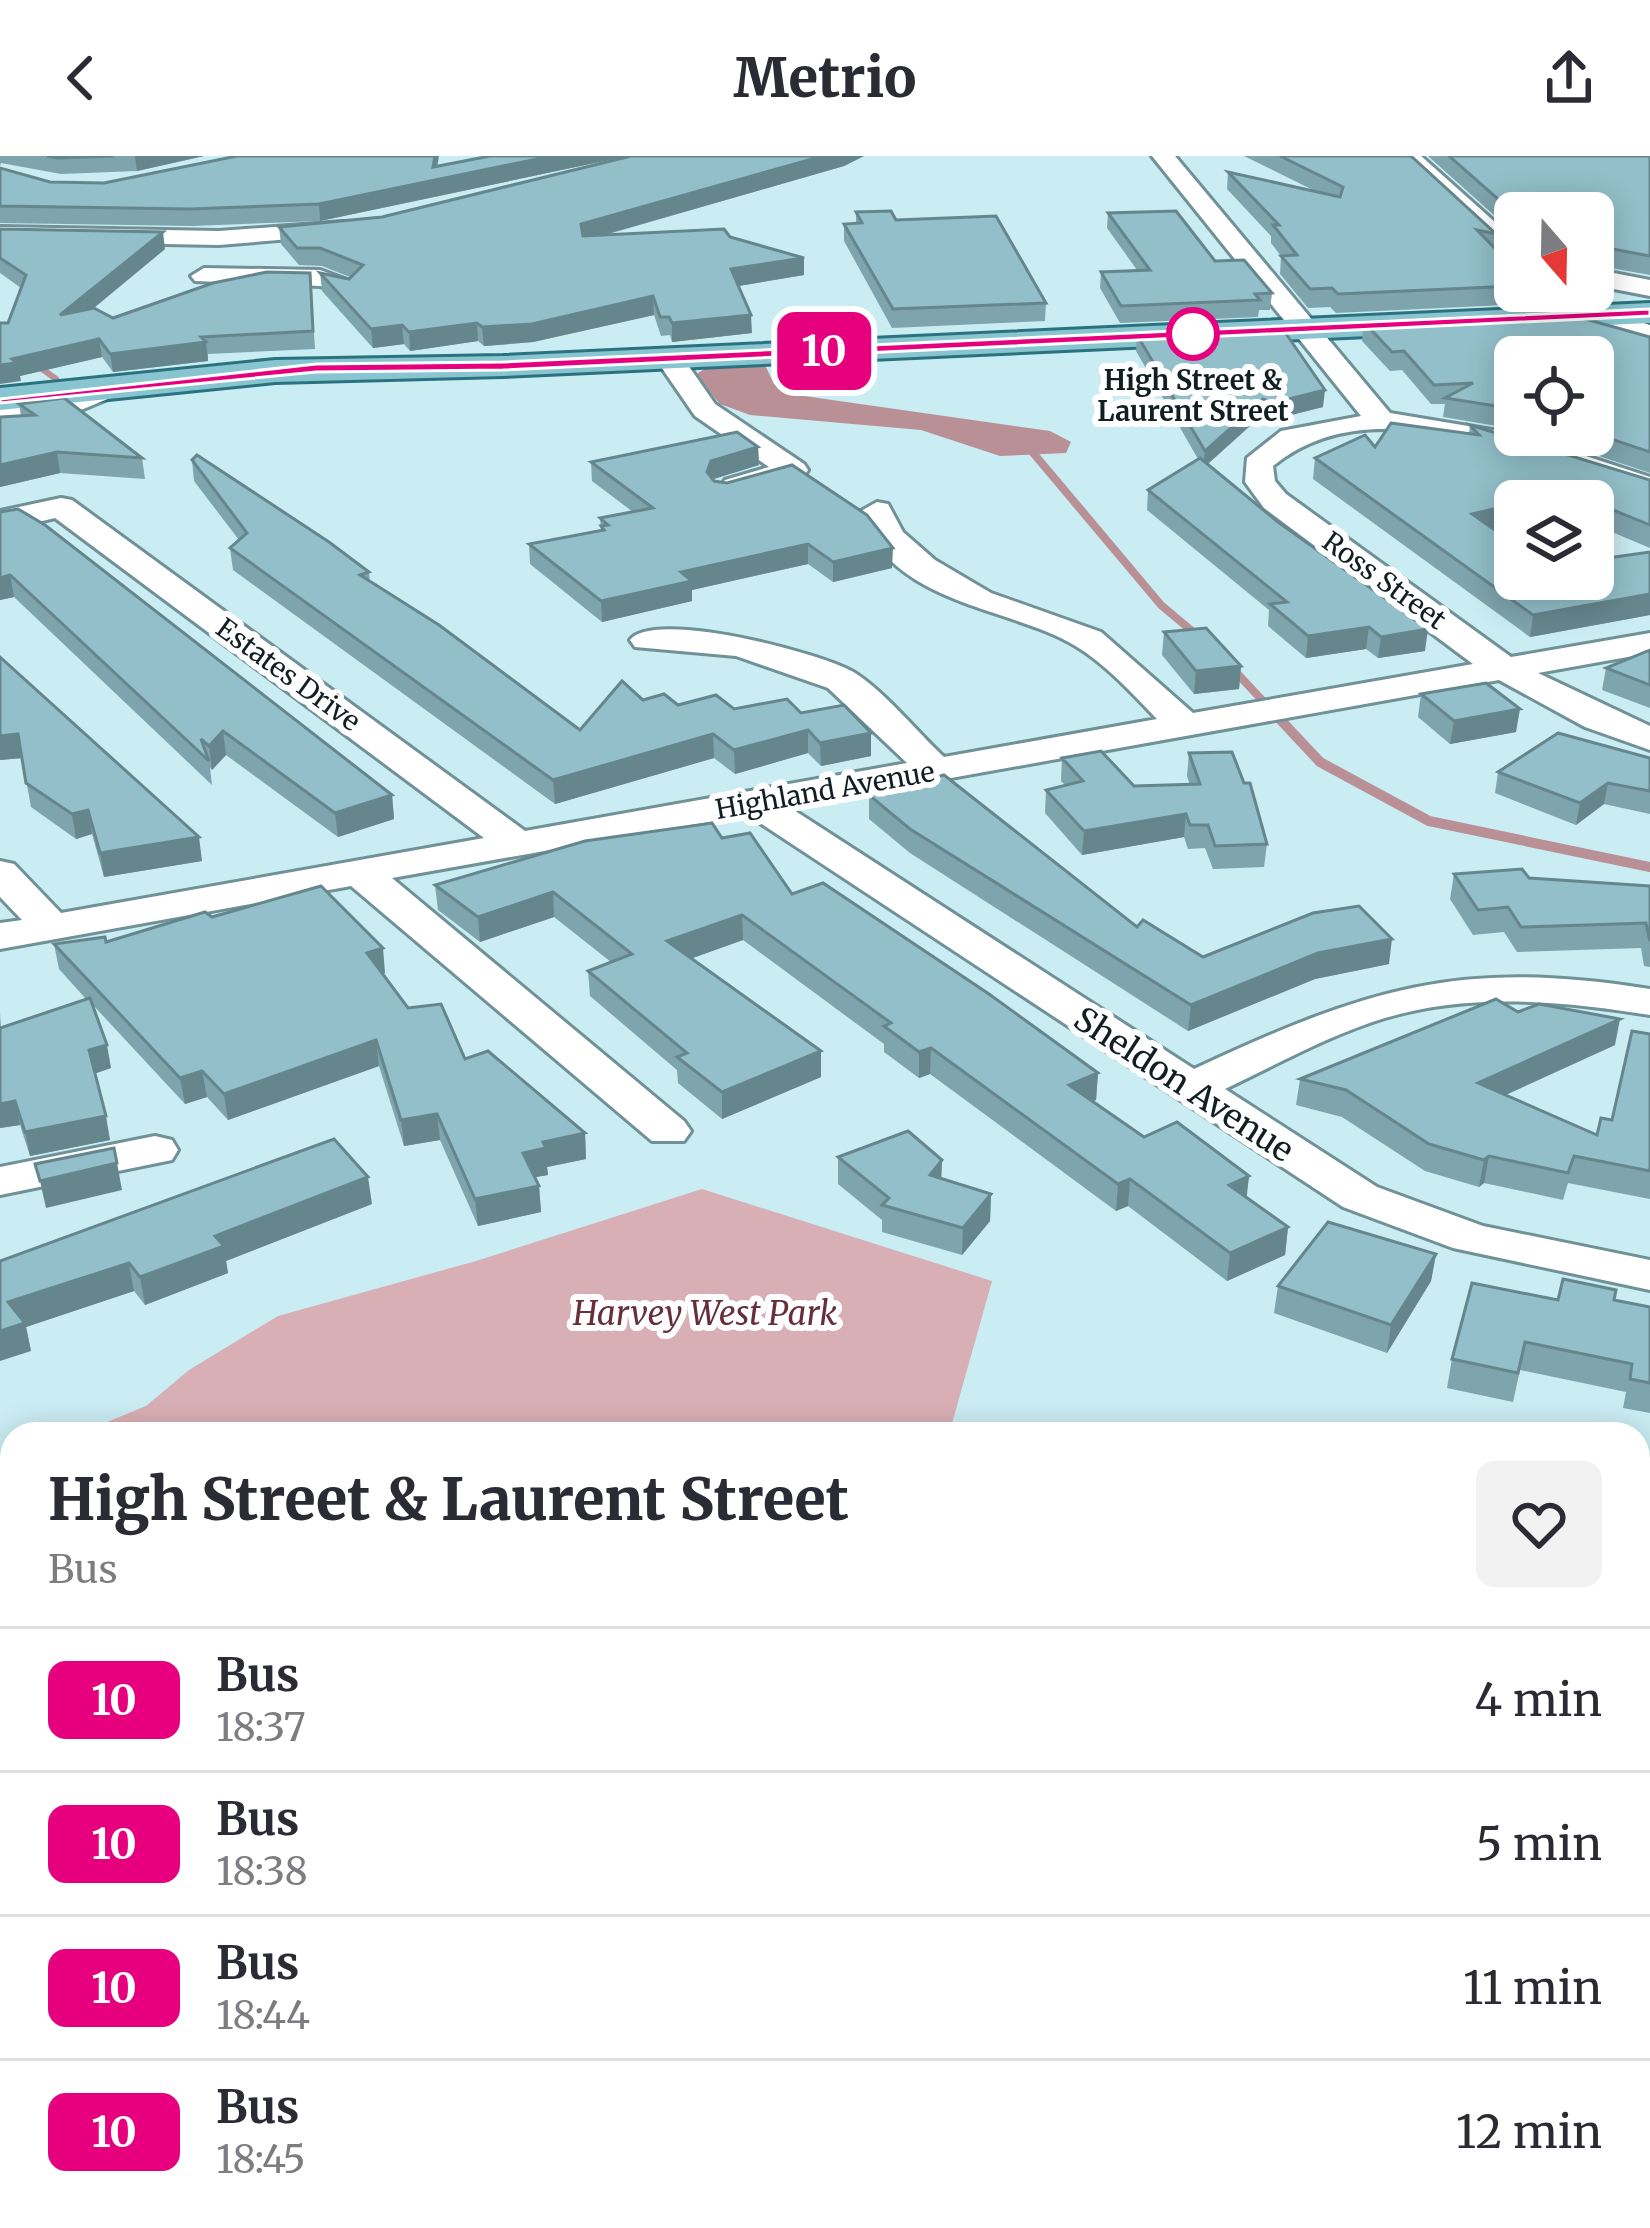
<!DOCTYPE html>
<html lang="en">
<head>
<meta charset="utf-8">
<style>
	:root { --surface:#fff; --page:#f2f2f3; --text:#2b2b33; --muted:#7c7c81; --line:#e1e1e2 }
	body { margin:0; font-family:Merriweather,serif; background:var(--page); color:var(--text); height:100vh; display:flex; flex-direction:column; font-size:45px; white-space:nowrap }
	* { box-sizing:border-box; margin:0 }
	p { font-size:39px; color:var(--muted) }
	.icon { flex:none; width:66px; height:66px; fill:none; stroke:currentColor; stroke-width:2; stroke-linecap:round; stroke-linejoin:round }
	.map { position:relative; flex:1; overflow:hidden }
	.panel { position:absolute; left:0px; top:1266px; width:1650px; height:807px; display:flex; flex-direction:column; background:var(--surface); border-radius:36px 36px 0 0; box-shadow:0 6px 30px #0003 }
	.panel>* { flex:none }
	.badge { padding:0 24px; border-radius:18px; font-size:42px; line-height:78px }
	.needle { width:78px; rotate:160deg }
	.buttons { position:absolute; left:1494px; top:36px; display:grid; gap:24px }
	.buttons a { display:grid; place-items:center; width:120px; height:120px; border-radius:18px; background:var(--surface); box-shadow:0 6px 30px #0003; font-size:60px }
	.map>.badge { position:absolute; translate:-50% -50%; box-shadow:0 0 0 6px #fff }
	.round { display:grid; place-items:center; flex:none; width:126px; height:126px; border-radius:18px; background:var(--page) }
	.summary { display:flex; align-items:center; justify-content:space-between; height:204px; padding:0 48px }
	h1 { font-size:57px; font-weight:800; line-height:90px }
	ul { padding:0; list-style:none }
	li { display:flex; align-items:center; gap:36px; height:144px; padding:0 48px; border-top:3px solid var(--line) }
	li div { flex:1 }
	li b { display:block; font-size:45px }
	li em { font-style:normal }
	li .badge { min-width:132px; font-weight:700; text-align:center }
	header { display:flex; justify-content:space-between; align-items:center; height:156px; padding:0 48px; background:var(--surface); font-size:54px; font-weight:800 }
	.map>svg:first-child { display:block }
</style>
</head>
<body>
<header><svg class="icon" aria-label="back" viewBox="0 0 24 24"><path d="M15 5l-7 7 7 7"/></svg>Metrio<svg class="icon" aria-label="share" viewBox="0 0 24 24"><path d="M12 15V3M7 8l5-5 5 5M5 13v7h14v-7"/></svg></header>
<div class="map">
<svg width="1650" height="2072" viewBox="0 0 1650 2072">
	<rect width="100%" height="100%" fill="#caecf3"/>
	<g fill="#d8afb5">
		<polygon points="702,1033 992,1125 949,1278 78,1278 146,1250 189,1214 278,1160 476,1105"/>
		<polygon points="12,1305 12,1862 0,1869 0,1310"/>
		<polygon points="1650,1307 1650,1861 1638,1861 1638,1309"/>
		<polygon points="12,1966 12,2061 1543,2061 1573,2072 0,2072 0,1976"/>
	</g>
	<polygon fill="#b89096" points="765,209 774,228 797,239 1050,275 1071,286 1066,297 1000,300 921,274 750,259 720,248 695,219 706,212"/>
	<g fill="none" stroke-linecap="round" stroke-linejoin="round">
		<polyline stroke="#b89096" stroke-width="6" points="0,206 34,207 56,223"/>
		<g stroke="#b89096" stroke-width="8">
			<polyline points="1029,292 1161,449 1199,481"/>
			<polyline points="1232,512 1276,559"/>
		</g>
		<polyline stroke="#b89096" stroke-width="10" points="1273,556 1320,606 1429,665 1650,711"/>
		<polyline stroke="#b89096" stroke-width="14" points="1638,1415 1650,1410"/>
		<polyline stroke="#b89096" stroke-width="16" points="0,1975 12,1966"/>
		<defs>
			<g id="minor">
				<path d="M1152 0H1175L1390 257 1522 279 1650 321V341C1538 313 1379 223 1273 310L1275 325 1286 338 1511 501 1650 477V497L1538 517 1650 570V594L1585 571 1499 524 789 651 1194 913C1366 833 1458 802 1650 833V859C1564 845 1470 836 1385 862 1329 879 1278 908 1225 933L1377 1031 1483 1070 1650 1104V1134L1453 1092 1343 1051 748 659 392 722 684 965 691 975 684 985H652L351 730 0 793V767L22 764 0 741V705L14 708 61 757 484 682 55 362 0 375V355L61 342 72 344 525 675 907 607 828 532 736 500 635 491 630 484C653 453 823 497 855 517 887 538 916 575 944 601L1157 563C1132 537 1106 508 1074 489 1008 450 888 448 861 355L877 346 888 348 903 376 935 404 991 437 1101 476 1193 557 1473 508 1264 352 1245 326 1247 302 1281 275 1361 260Z"/>
				<polygon points="1397,0 1421,0 1515,84 1515,105 1506,102"/>
				<polygon points="343,66 352,68 352,78 219,89 0,85 0,71 219,75"/>
				<polygon points="204,112 320,114 361,129 348,137 320,130 195,125 191,120"/>
				<polygon points="1593,113 1650,124 1650,140 1593,129"/>
				<path d="M1543 135C1581 135 1613 157 1650 169V186L1583 165Z"/>
				<polygon points="669,194 679,196 715,248 804,308 808,314 804,320 736,340 725,338 721,331 725,324 769,311 695,260 655,202"/>
				<polygon points="112,222 122,225 122,237 76,256 0,267 0,249 69,239"/>
				<polygon points="155,980 172,984 178,994 172,1004 0,1039 0,1011"/>
			</g>
			<polygon id="major" points="1650,147 1650,167 503,220 275,226 0,254 0,232 275,204 503,200"/>
		</defs>
		<use href="#minor" stroke="#719198" stroke-width="6"/>
		<use href="#major" stroke="#2b727f" stroke-width="6"/>
		<use href="#minor" fill="#fff" fill-rule="evenodd"/>
		<use href="#major" fill="#88c5d0" fill-rule="evenodd"/>
	</g>
	<g fill="#7ea4ad">
		<polygon points="0,0 204,0 137,15 61,18 1,7 0,10"/>
		<polygon points="628,0 320,65 193,70 0,67 0,12 50,26 104,27"/>
		<polygon points="631,0 864,0 844,10 605,79 730,81 804,119 739,130 752,177 672,186 670,179 661,180 654,159 533,186 484,190 478,185 410,195 404,188 373,192 322,135 320,117 349,123 350,121 322,110 299,109 281,88 279,71 382,61"/>
		<polygon points="1244,0 1411,0 1496,78 1494,91 1515,113 1515,135 1530,135 1528,148 1336,157 1330,151 1308,152 1280,118 1281,100 1271,87 1271,80 1227,33 1228,16 1315,35"/>
		<polygon points="1428,0 1650,0 1650,119 1594,109 1593,57 1515,57 1515,78"/>
		<polygon points="856,56 896,64 1046,147 1045,165 892,172 844,85 844,68 856,67"/>
		<polygon points="1108,57 1215,105 1272,137 1270,154 1259,154 1258,161 1120,167 1100,132 1101,116 1137,114 1107,72"/>
		<polygon points="0,73 165,93 93,153 113,162 310,117 315,193 208,198 208,205 113,216 102,201 20,220 21,225 8,167 21,132 0,117"/>
		<polygon points="1364,166 1650,181 1650,317 1536,279 1593,279 1593,201 1515,201 1515,273 1443,261 1445,248 1431,248 1402,214 1390,215 1362,185"/>
		<polygon points="1137,179 1323,251 1271,264 1261,260 1208,308 1425,495 1378,502 1366,493 1306,502 1268,470 1269,454 1147,354 1148,334 1198,303 1159,235 1160,227 1155,228 1136,195"/>
		<polygon points="19,248 142,302 145,323 60,317 0,331 0,261 21,260"/>
		<polygon points="1470,269 1650,324 1650,392 1593,368 1593,345 1515,345 1515,368 1493,373 1515,423 1650,396 1650,459 1530,481 1313,323 1315,302 1375,291 1469,278"/>
		<polygon points="758,291 759,309 712,323 892,412 833,426 808,408 692,434 692,445 602,466 530,408 529,388 601,374 600,362 633,356 592,325 591,306"/>
		<polygon points="192,304 369,416 370,425 580,574 643,544 678,549 801,557 871,600 821,610 808,597 735,618 714,602 555,648 233,414 230,392 239,384 194,325"/>
		<polygon points="0,356 392,639 394,663 338,681 226,599 212,614 210,612 212,629 14,441 0,444"/>
		<polygon points="1164,476 1241,510 1239,533 1194,538 1162,499"/>
		<polygon points="1650,494 1650,552 1602,534 1606,512"/>
		<polygon points="0,501 202,705 104,721 92,678 76,683 31,651 22,602 0,604"/>
		<polygon points="1421,538 1516,576 1450,588 1418,561"/>
		<polygon points="1189,597 1267,688 1264,711 1213,713 1205,692 1188,693 1184,681 1082,699 1045,657 1046,634 1065,629 1061,625 1062,602 1134,630 1190,629 1187,620"/>
		<polygon points="1650,602 1650,658 1604,648 1576,669 1495,637 1498,616"/>
		<polygon points="869,639 1137,771 1203,801 1389,808 1315,823 1188,875 910,697 869,663"/>
		<polygon points="722,682 792,738 1098,917 1096,944 1092,945 1144,981 1249,1020 1246,1041 1288,1071 1285,1099 1227,1125 1128,1050 1116,1055 930,918 919,922 884,896 884,888 743,784 691,802 821,895 821,921 722,963 678,927 677,914 590,840 588,815 611,806 554,761 480,786 438,754 435,729"/>
		<polygon points="1454,718 1650,730 1650,811 1644,810 1641,792 1517,796 1504,776 1473,779 1450,743"/>
		<polygon points="212,761 385,817 382,818 408,852 465,903 585,977 586,1003 547,1011 548,1019 535,1021 539,1030 541,1056 478,1070 440,984 404,990 379,910 228,964 207,941 185,948 93,849 111,912 95,917 110,984 30,1000 20,969 0,972 0,857 1,871 86,843 59,813 54,788 106,786"/>
		<polygon points="1518,856 1615,889 1506,939 1597,979 1612,964 1650,878 1650,1043 1568,1027 1563,1044 1484,1027 1479,1031 1425,1015 1342,961 1296,949 1300,923"/>
		<polygon points="838,1001 942,1004 941,1022 991,1038 990,1065 962,1099 882,1076 882,1064 838,1028"/>
		<polygon points="372,1048 226,1105 228,1117 145,1149 134,1135 26,1171 31,1195 0,1105"/>
		<polygon points="1436,1098 1431,1125 1387,1197 1274,1157 1278,1130"/>
		<polygon points="1558,1144 1614,1144 1650,1151 1650,1257 1623,1252 1626,1236 1520,1214 1513,1246 1447,1232 1452,1203"/>
		<polygon points="1638,1857 1650,1857 1650,2072 1634,2072 1631,2061 1638,2061"/>
	</g>
	<g fill="#66868d">
		<polygon points="135,0 204,0 137,15"/>
		<polygon points="435,0 439,0 435,24 552,0 628,0 320,65 319,48 433,11"/>
		<polygon points="823,0 864,0 844,10 582,85 581,68"/>
		<polygon points="163,76 165,93 63,177 60,159"/>
		<polygon points="804,102 804,119 732,131 731,113"/>
		<polygon points="653,140 654,159 533,186 484,190 482,171"/>
		<polygon points="751,159 752,177 672,186 672,167"/>
		<polygon points="477,167 478,185 410,195 409,176"/>
		<polygon points="402,169 404,188 373,192 371,173"/>
		<polygon points="99,183 102,201 20,220 21,225 0,228 0,209 12,203"/>
		<polygon points="206,186 208,205 113,216 110,198"/>
		<polygon points="1325,234 1323,251 1271,264 1273,247"/>
		<polygon points="1263,243 1261,260 1203,312 1205,295"/>
		<polygon points="758,291 759,309 711,324 707,316 711,305"/>
		<polygon points="57,296 60,317 0,331 0,309"/>
		<polygon points="1566,335 1564,345 1525,345"/>
		<polygon points="1515,348 1515,368 1468,379 1472,358"/>
		<polygon points="808,388 808,408 692,434 692,445 602,466 601,445 681,416"/>
		<polygon points="893,392 892,412 833,426 833,406"/>
		<polygon points="10,419 14,441 0,444 0,422"/>
		<polygon points="1650,438 1650,459 1530,481 1533,459"/>
		<polygon points="1369,471 1366,493 1306,502 1308,480"/>
		<polygon points="1428,473 1425,495 1378,502 1381,481"/>
		<polygon points="1241,510 1239,533 1194,538 1196,515"/>
		<polygon points="1520,553 1516,576 1450,588 1454,565"/>
		<polygon points="808,574 808,597 735,618 734,594"/>
		<polygon points="223,575 226,599 212,614 209,590"/>
		<polygon points="871,577 871,600 821,610 820,587"/>
		<polygon points="18,578 22,602 0,604 0,580"/>
		<polygon points="713,578 714,602 555,648 553,624"/>
		<polygon points="1608,627 1604,648 1576,669 1580,647"/>
		<polygon points="392,639 394,663 338,681 335,657"/>
		<polygon points="88,654 92,678 76,683 72,658"/>
		<polygon points="1186,658 1184,681 1082,699 1084,675"/>
		<polygon points="199,681 202,705 104,721 100,697"/>
		<polygon points="553,736 554,761 480,786 478,761"/>
		<polygon points="742,759 743,784 668,811 667,785"/>
		<polygon points="1392,783 1389,808 1315,823 1188,875 1191,849 1318,797"/>
		<polygon points="383,792 385,817 370,822 367,797"/>
		<polygon points="1620,863 1615,889 1474,953 1478,927"/>
		<polygon points="376,884 379,910 228,964 224,938"/>
		<polygon points="107,889 111,912 94,918 89,894"/>
		<polygon points="931,892 930,918 919,922 919,896"/>
		<polygon points="821,895 821,921 722,963 722,936"/>
		<polygon points="202,915 207,941 185,948 180,922"/>
		<polygon points="1098,917 1096,944 1067,955 1069,929"/>
		<polygon points="15,945 20,969 0,972 0,948"/>
		<polygon points="437,958 440,984 404,990 401,964"/>
		<polygon points="106,960 110,984 30,1000 25,976"/>
		<polygon points="585,977 586,1003 547,1011 548,1019 525,1023 523,997 543,986"/>
		<polygon points="1489,1000 1484,1027 1479,1031 1484,1004"/>
		<polygon points="942,1004 941,1032 930,1019"/>
		<polygon points="117,1007 122,1034 46,1052 40,1025"/>
		<polygon points="1249,1020 1246,1047 1229,1029"/>
		<polygon points="368,1021 372,1048 226,1105 228,1117 145,1149 140,1121 215,1080"/>
		<polygon points="1130,1023 1128,1050 1116,1055 1118,1028"/>
		<polygon points="539,1030 541,1056 478,1070 475,1043"/>
		<polygon points="991,1038 990,1065 962,1099 963,1072"/>
		<polygon points="1288,1071 1285,1099 1227,1125 1230,1097"/>
		<polygon points="1436,1098 1431,1125 1387,1197 1391,1169"/>
		<polygon points="129,1107 134,1135 26,1171 31,1195 0,1205 0,1175 8,1146"/>
	</g>
	<g fill="#92bfc9" stroke="#66868d" stroke-width="3">
		<polygon points="47,0 114,0 58,2"/>
		<polygon points="237,0 435,0 433,11 490,0 552,0 319,48 190,53 0,50 0,12 50,26 104,27"/>
		<polygon points="631,0 823,0 581,68 583,80 724,73 730,81 804,102 731,113 751,159 672,167 669,161 660,161 653,140 532,168 482,171 477,167 409,176 402,169 371,173 320,117 349,123 363,109 320,92 297,92 279,71 382,61"/>
		<polygon points="1280,0 1411,0 1496,78 1477,74 1515,113 1515,130 1338,138 1332,132 1310,133 1281,100 1297,99 1273,69 1279,69 1228,16 1340,41 1343,31"/>
		<polygon points="1449,0 1650,0 1650,100 1597,90 1593,94 1593,57 1515,58"/>
		<polygon points="891,55 896,64 996,60 1046,147 893,153 844,68 862,67 856,56"/>
		<polygon points="1176,55 1215,105 1244,104 1272,137 1255,138 1260,144 1121,150 1101,116 1150,114 1108,57"/>
		<polygon points="0,73 163,76 60,159 94,152 113,162 213,127 267,116 310,117 313,175 201,181 206,186 110,198 99,183 12,203 17,207 0,209 0,167 8,167 26,119 0,102"/>
		<polygon points="1564,157 1650,181 1650,296 1593,277 1593,201 1515,201 1515,253 1445,242 1473,227 1434,229 1404,195 1392,196 1364,166"/>
		<polygon points="1282,172 1325,234 1273,247 1263,243 1205,295 1160,219 1161,211 1156,211 1137,179"/>
		<polygon points="64,242 142,302 57,296 0,309 0,261 35,259 19,248"/>
		<polygon points="1391,267 1479,279 1470,269 1650,324 1650,369 1566,335 1525,345 1515,345 1515,348 1472,358 1515,388 1515,423 1593,423 1593,404 1650,396 1650,438 1533,459 1315,302 1365,279 1375,291"/>
		<polygon points="737,276 758,291 711,305 707,316 714,325 727,327 792,309 867,359 893,392 833,406 808,388 681,416 692,425 601,445 529,388 604,374 601,370 608,369 600,362 653,352 591,306"/>
		<polygon points="197,299 329,386 369,416 360,419 439,469 580,574 622,525 643,544 664,538 678,549 716,539 734,553 787,543 801,557 844,549 871,577 820,587 808,574 734,594 713,578 553,624 230,392 247,377 192,304"/>
		<polygon points="1200,302 1278,366 1428,473 1381,481 1369,471 1308,480 1270,448 1287,446 1148,334"/>
		<polygon points="18,353 45,369 392,639 335,657 223,575 209,590 201,583 209,605 10,419 0,422 0,356"/>
		<polygon points="1206,472 1241,510 1196,515 1164,476"/>
		<polygon points="1650,494 1650,529 1606,512"/>
		<polygon points="0,501 199,681 100,697 88,654 72,658 26,627 18,578 0,580"/>
		<polygon points="1486,527 1520,553 1454,565 1421,538"/>
		<polygon points="1558,577 1650,602 1650,635 1608,627 1580,647 1498,616"/>
		<polygon points="1101,595 1134,630 1200,628 1189,597 1232,596 1244,627 1250,627 1267,688 1215,690 1208,669 1190,669 1186,658 1084,675 1046,634 1083,625 1062,602"/>
		<polygon points="944,619 1137,771 1143,764 1203,801 1313,757 1359,750 1392,783 1318,797 1191,849 910,673 869,639"/>
		<polygon points="712,667 722,682 750,677 792,738 823,727 989,838 1098,917 1069,929 1144,981 1177,966 1249,1020 1229,1029 1288,1071 1230,1097 1130,1023 1118,1028 931,892 919,896 884,870 891,867 742,759 667,785 821,895 722,936 677,901 687,897 588,815 632,798 553,736 478,761 435,729 585,685"/>
		<polygon points="1522,713 1529,722 1650,730 1650,785 1646,767 1521,771 1508,751 1478,754 1454,718"/>
		<polygon points="321,730 383,792 367,797 408,852 441,848 465,903 488,895 585,977 543,986 546,992 523,997 539,1030 475,1043 437,958 401,964 376,884 224,938 202,915 180,922 54,788 105,781 106,786 205,756 212,761"/>
		<polygon points="90,842 107,889 89,894 106,960 25,976 15,945 0,948 0,872"/>
		<polygon points="1496,843 1518,856 1539,848 1620,863 1478,927 1597,979 1601,962 1612,964 1632,875 1650,878 1650,1015 1574,1000 1568,1017 1489,1000 1484,1004 1429,988 1346,934 1300,923"/>
		<polygon points="908,975 942,1004 930,1019 991,1038 963,1072 882,1049 889,1042 838,1001"/>
		<polygon points="334,983 368,1021 215,1080 224,1090 140,1121 129,1107 8,1146 25,1167 0,1175 0,1105"/>
		<polygon points="114,992 117,1007 40,1025 35,1008"/>
		<polygon points="1328,1066 1436,1098 1391,1169 1278,1130"/>
		<polygon points="1563,1123 1616,1134 1614,1144 1650,1151 1650,1227 1630,1223 1632,1208 1525,1186 1518,1217 1452,1203 1472,1127 1558,1144"/>
		<polygon points="1638,1857 1650,1857 1650,2044 1644,2044 1638,2023"/>
	</g>
	<polygon fill="#e6007e" stroke="#fff" stroke-width="3" points="1650,153 1650,160 503,214 316,216 0,247 0,243 316,208 503,206"/>
	<circle fill="#fff" stroke="#e6007e" stroke-width="6" cx="1193" cy="178" r="24"/>
	<g text-anchor="middle" stroke-width="12" stroke-linejoin="round" paint-order="stroke">
		<g font-size="27" font-weight="bold" fill="#121f22" stroke="#fff">
			<text x="1193" y="234">High Street &amp;<tspan x="1193" dy="31">Laurent Street</tspan></text>
		</g>
		<g font-size="27" fill="#121f22" stroke="#fff">
			<text transform="translate(1384 425) rotate(36)" y="9">Ross Street</text>
			<text transform="translate(288 519) rotate(36)" y="9">Estates Drive</text>
			<text transform="translate(825 635) rotate(-10)" y="9">Highland Avenue</text>
		</g>
		<g font-size="33" fill="#121f22" stroke="#fff">
			<text transform="translate(1184 928) rotate(33)" y="12">Sheldon Avenue</text>
		</g>
		<g font-size="33" font-style="italic" fill="#662f3a" stroke="#fff">
			<text x="705" y="1169">Harvey West Park</text>
		</g>
	</g>
</svg>
<div class="buttons">
<a><svg class="needle" viewBox="-14 -14 28 28"><path d="M0-13l5 13h-10z" fill="#e53935"/><path d="M0 13l5-13h-10z" fill="#7c7c81"/></svg></a>
<a><svg class="icon" aria-label="locate" viewBox="0 0 24 24"><circle cx="12" cy="12" r="6"/><path d="M12 2v4M12 18v4M2 12h4M18 12h4"/></svg></a>
<a><svg class="icon" aria-label="layers" viewBox="0 0 24 24"><path d="M12 4l9 5-9 5-9-5zM3 14l9 5 9-5"/></svg></a>
</div>
<b class="badge" style="left:824px;top:195px;background:#e6007e;color:#fff">10</b>
<section class="panel">
<div class="summary"><div><h1>High Street &amp; Laurent Street</h1><p>Bus</p></div><a class="round"><svg class="icon" aria-label="heart" viewBox="0 0 24 24"><path d="M12 20l-8-8c-3-5 5-10 8-4 3-6 11-1 8 4z"/></svg></a></div>
<ul>
<li><span class="badge" style="background:#e6007e;color:#fff">10</span><div><b>Bus</b><p>18:37</p></div><em>4 min</em></li>
<li><span class="badge" style="background:#e6007e;color:#fff">10</span><div><b>Bus</b><p>18:38</p></div><em>5 min</em></li>
<li><span class="badge" style="background:#e6007e;color:#fff">10</span><div><b>Bus</b><p>18:44</p></div><em>11 min</em></li>
<li><span class="badge" style="background:#e6007e;color:#fff">10</span><div><b>Bus</b><p>18:45</p></div><em>12 min</em></li>
</ul>
</section>
</div>
</body>
</html>
